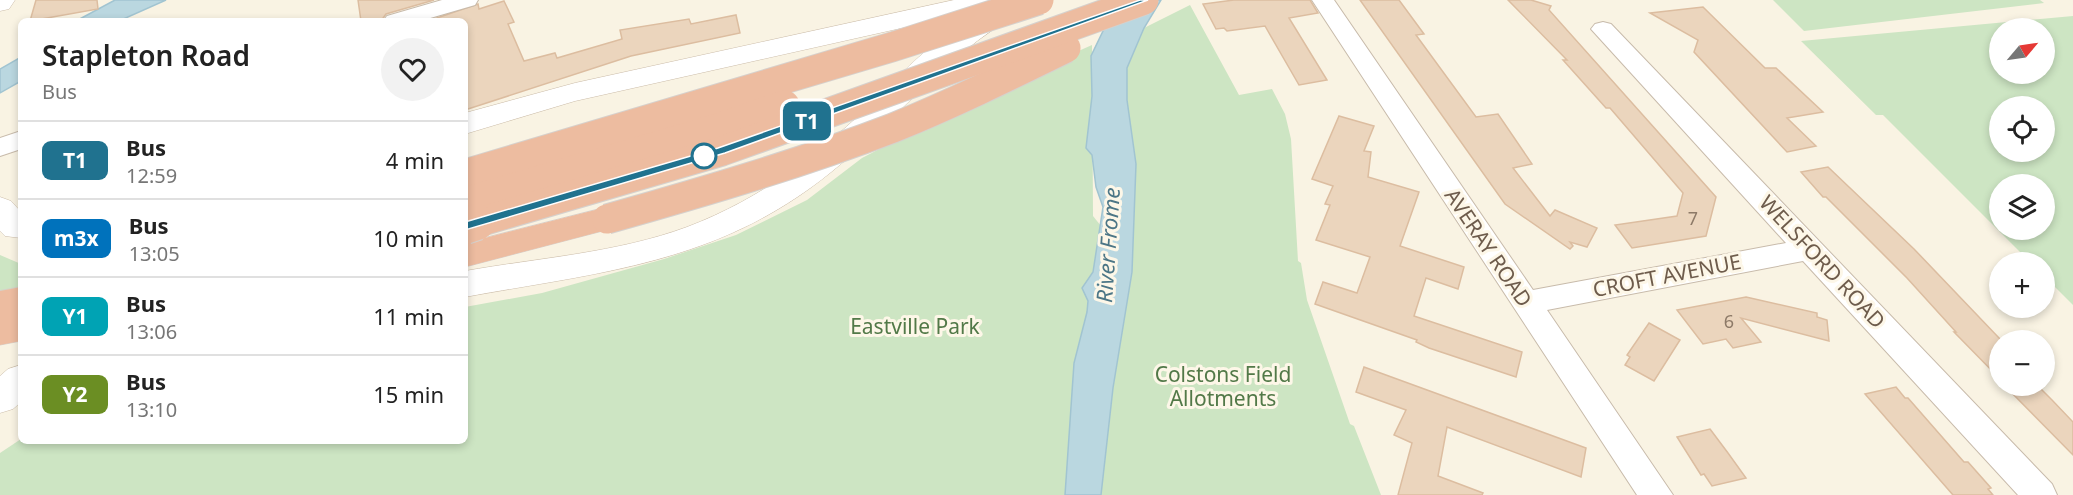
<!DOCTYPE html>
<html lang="en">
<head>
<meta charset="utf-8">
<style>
	:root { --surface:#fff; --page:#f2f2f2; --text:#222; --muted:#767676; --line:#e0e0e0 }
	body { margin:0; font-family:"Noto Sans",sans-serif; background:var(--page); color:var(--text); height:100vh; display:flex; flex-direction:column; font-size:22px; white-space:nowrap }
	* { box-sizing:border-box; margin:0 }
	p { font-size:20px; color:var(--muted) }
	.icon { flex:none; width:33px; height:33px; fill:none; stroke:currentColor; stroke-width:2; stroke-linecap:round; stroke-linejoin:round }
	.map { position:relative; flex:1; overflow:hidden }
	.sheet { position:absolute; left:18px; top:18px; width:450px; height:426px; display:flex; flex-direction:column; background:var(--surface); border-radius:9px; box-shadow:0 3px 9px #0003 }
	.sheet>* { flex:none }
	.badge { padding:0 12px; border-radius:9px; font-size:21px; line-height:39px }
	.needle { width:39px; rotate:61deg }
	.fabs { position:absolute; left:1989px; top:18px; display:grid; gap:12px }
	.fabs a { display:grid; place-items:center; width:66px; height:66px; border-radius:50%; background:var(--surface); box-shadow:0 3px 9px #0003; font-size:30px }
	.map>.badge { position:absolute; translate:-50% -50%; box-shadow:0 0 0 3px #fff }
	.round { display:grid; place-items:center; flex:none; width:63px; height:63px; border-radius:32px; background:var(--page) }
	.head { display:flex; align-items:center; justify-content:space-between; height:102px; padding:0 24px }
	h1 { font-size:28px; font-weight:600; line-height:45px }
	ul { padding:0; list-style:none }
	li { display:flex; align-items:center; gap:18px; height:78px; padding:0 24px; border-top:2px solid var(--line) }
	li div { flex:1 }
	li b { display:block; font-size:22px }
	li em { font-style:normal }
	li .badge { min-width:66px; font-weight:700; text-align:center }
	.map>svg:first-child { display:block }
</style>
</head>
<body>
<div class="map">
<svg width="2073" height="495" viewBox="0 0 2073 495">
	<rect width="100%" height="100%" fill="#f9f3e3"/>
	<g fill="#cde5c3" fill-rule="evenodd">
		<polygon points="1773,0 2040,0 2044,3 1804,31"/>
		<polygon points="1190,5 1239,95 1272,89 1285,114 1291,139 1298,261 1301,263 1307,300 1350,424 1354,426 1381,495 1101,495 1113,388 1132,272 1136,164 1127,100 1127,68 1144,28"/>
		<path d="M2073 16V305L2045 277 2044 262H2030L1883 115H1876L1801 41ZM2044 28V74H2000V28ZM2044 106V152H2000V106ZM2044 184V230H2000V184Z"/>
		<polygon points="1092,45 1093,216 1101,226 1097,312 1081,495 0,495 0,453 21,439 21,441 465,441 465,307 542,293 664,259 736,235 807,200 862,158 1013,80"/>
		<polygon points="0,255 21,264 21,293 0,293"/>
	</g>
	<g fill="#bad7e0" stroke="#a1c4d1" stroke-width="1.5">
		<polygon points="115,0 166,0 119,21 76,21"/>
		<polygon points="1118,0 1161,0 1144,28 1127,68 1127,100 1136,164 1132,272 1113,388 1101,495 1065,495 1074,363 1087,312 1088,301 1082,288 1093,272 1103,207 1096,187 1092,155 1086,148 1092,96 1091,56"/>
		<polygon points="21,57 21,81 0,93 0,69"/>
	</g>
	<g fill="#ebd5bd" stroke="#dcbda0" stroke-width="1.5">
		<polygon points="36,0 97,0 98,9 30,21"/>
		<polygon points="358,0 434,0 386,14 381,21 361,21"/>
		<polygon points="1234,0 1310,0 1318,13 1289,18 1327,80 1299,85 1265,26 1227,31 1224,28 1216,29 1203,4"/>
		<polygon points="1360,0 1399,0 1424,34 1416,35 1476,117 1498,114 1532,164 1513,168 1550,216 1555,210 1597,228 1587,247 1570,242 1573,246 1570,249 1505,204"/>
		<polygon points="1508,0 1531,0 1551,6 1549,10 1716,197 1706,236 1632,248 1615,225 1677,216 1683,193 1610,108 1606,108 1563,60 1567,60"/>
		<polygon points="504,1 514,22 508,24 524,61 555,53 557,58 622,39 620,30 689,19 691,24 736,15 740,33 631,56 465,110 465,21 428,21 478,4 479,9"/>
		<polygon points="1703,7 1765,68 1776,68 1823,112 1787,118 1816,146 1787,152 1694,52 1698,40 1650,13"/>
		<polygon points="1339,116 1374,126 1364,151 1371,152 1368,177 1419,192 1400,246 1464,267 1458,289 1426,278 1414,316 1522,352 1516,377 1429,348 1416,342 1417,340 1315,304 1323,282 1357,293 1370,257 1316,240 1330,205 1325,204 1333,186 1312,179"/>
		<polygon points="1828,167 1914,249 2000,339 2000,379 1954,332 1956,332 1907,278 1826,197 1823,197 1801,172"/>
		<polygon points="1746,297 1817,313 1817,317 1827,320 1829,341 1741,318 1761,342 1733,348 1726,339 1703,344 1677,310"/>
		<polygon points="1649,323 1680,340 1654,381 1625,365 1630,357 1627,355"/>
		<polygon points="1364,367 1586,448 1581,477 1447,427 1438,476 1483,493 1482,495 1398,495 1412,443 1394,435 1406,410 1356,392"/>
		<polygon points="2005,386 2038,386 2052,400 2073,422 2073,455"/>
		<polygon points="1896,387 1905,398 1908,398 1964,462 1968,462 1991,488 1988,489 1993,495 1953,495 1865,394"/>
		<polygon points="1710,429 1728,453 1746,478 1712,486 1704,474 1701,475 1677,437"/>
	</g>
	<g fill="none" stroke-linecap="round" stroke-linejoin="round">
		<defs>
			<g id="street">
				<polygon points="442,0 478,0 475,5 420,21 383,21 387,16"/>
				<polygon points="1312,0 1334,0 1533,290 1786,243 1591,29 1595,24 1603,22 1611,24 2052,484 2057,495 2018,495 1803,261 1547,310 1673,495 1637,495"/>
				<polygon points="21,131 21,149 0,156 0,138"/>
			</g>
			<g id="secondary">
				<polygon points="0,0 15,0 9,9 0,11"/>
				<polygon points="954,0 1004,0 1000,6 991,8 575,101 465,134 465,113 575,83"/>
				<path d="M991 10 1001 12 1005 18 1001 24C937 66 890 126 830 173 717 264 601 272 465 297V271C538 258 617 253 687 227 724 213 759 194 791 171 813 156 834 138 854 120 888 88 947 21 991 10Z"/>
				<polygon points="0,197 11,201 21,212 21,238 5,236 0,231"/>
				<polygon points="21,365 21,402 13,409 0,413 0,376 8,369"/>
			</g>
			<g id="highway">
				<polygon points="607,207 618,211 623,219 618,227 465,267 465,243"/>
				<polygon points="21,287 21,341 0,345 0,291"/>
			</g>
		</defs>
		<use href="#street" stroke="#c8bbab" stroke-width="2"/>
		<use href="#secondary" stroke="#cbbca9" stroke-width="1"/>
		<use href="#highway" stroke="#d6d1cd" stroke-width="1"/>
		<use href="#street" fill="#fff" fill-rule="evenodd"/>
		<use href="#secondary" fill="#fff" fill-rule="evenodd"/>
		<use href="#highway" fill="#edbca0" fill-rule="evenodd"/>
		<defs>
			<g id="highway-bridge-far1">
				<polyline points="465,174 892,47 1039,0"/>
				<polyline points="465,202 715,129 785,105"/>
				<path d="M607 219C703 192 799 164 893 128 952 104 1009 76 1066 48"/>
				<polyline points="472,224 722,151 1144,0"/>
			</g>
			<polyline id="highway-bridge" points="465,226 477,222"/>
		</defs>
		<use href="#highway-bridge-far1" stroke="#d6d1cd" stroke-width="31" stroke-linecap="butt"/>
		<use href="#highway-bridge" stroke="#d6d1cd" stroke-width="38" stroke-linecap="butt"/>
		<use href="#highway-bridge-far1" stroke="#edbca0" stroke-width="29"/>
		<use href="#highway-bridge" stroke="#edbca0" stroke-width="36"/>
	</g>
	<polygon fill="#20728f" stroke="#fff" stroke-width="1.5" points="1140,0 1148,0 725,153 465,230 459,226 465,222 718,148"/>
	<circle fill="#fff" stroke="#20728f" stroke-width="3" cx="704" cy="156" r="12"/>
	<g text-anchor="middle" stroke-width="6" stroke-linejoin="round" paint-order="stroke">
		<g font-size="18" fill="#8d7a68">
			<text x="1693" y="225">7</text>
			<text x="1729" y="328">6</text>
		</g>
		<g font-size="21" fill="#6e5c4c" stroke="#fdf7e8">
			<text transform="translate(1488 248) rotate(56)" y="7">AVERAY ROAD</text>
			<text transform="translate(1822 262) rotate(47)" y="7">WELSFORD ROAD</text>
			<text transform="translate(1667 276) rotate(-11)" y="7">CROFT AVENUE</text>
		</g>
		<g font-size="21" fill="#527948" stroke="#fdf7e8">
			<text x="915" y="334">Eastville Park</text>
			<text x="1223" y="382">Colstons Field<tspan x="1223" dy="24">Allotments</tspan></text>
		</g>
		<g font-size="22" font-style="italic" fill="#4c7686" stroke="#fdf7e8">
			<text transform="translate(1108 245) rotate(-86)" y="8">River Frome</text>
		</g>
	</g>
</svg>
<div class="fabs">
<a><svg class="needle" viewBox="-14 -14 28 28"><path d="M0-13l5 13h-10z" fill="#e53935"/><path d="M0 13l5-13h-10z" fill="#767676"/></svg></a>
<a><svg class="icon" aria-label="locate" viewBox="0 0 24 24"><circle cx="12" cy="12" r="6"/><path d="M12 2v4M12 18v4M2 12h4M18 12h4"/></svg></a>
<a><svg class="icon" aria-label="layers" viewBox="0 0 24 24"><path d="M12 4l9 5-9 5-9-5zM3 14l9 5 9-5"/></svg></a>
<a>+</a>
<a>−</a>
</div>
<b class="badge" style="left:807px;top:121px;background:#20728f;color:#fff">T1</b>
<section class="sheet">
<div class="head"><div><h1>Stapleton Road</h1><p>Bus</p></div><a class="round"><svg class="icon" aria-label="heart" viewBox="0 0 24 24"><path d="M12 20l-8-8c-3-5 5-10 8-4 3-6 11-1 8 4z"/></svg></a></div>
<ul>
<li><span class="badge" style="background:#20728f;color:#fff">T1</span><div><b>Bus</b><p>12:59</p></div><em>4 min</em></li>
<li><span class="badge" style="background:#0072bc;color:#fff">m3x</span><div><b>Bus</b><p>13:05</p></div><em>10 min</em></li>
<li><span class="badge" style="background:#00a3b4;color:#fff">Y1</span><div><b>Bus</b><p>13:06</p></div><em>11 min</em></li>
<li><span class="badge" style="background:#6b8e23;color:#fff">Y2</span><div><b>Bus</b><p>13:10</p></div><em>15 min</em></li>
</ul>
</section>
</div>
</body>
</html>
